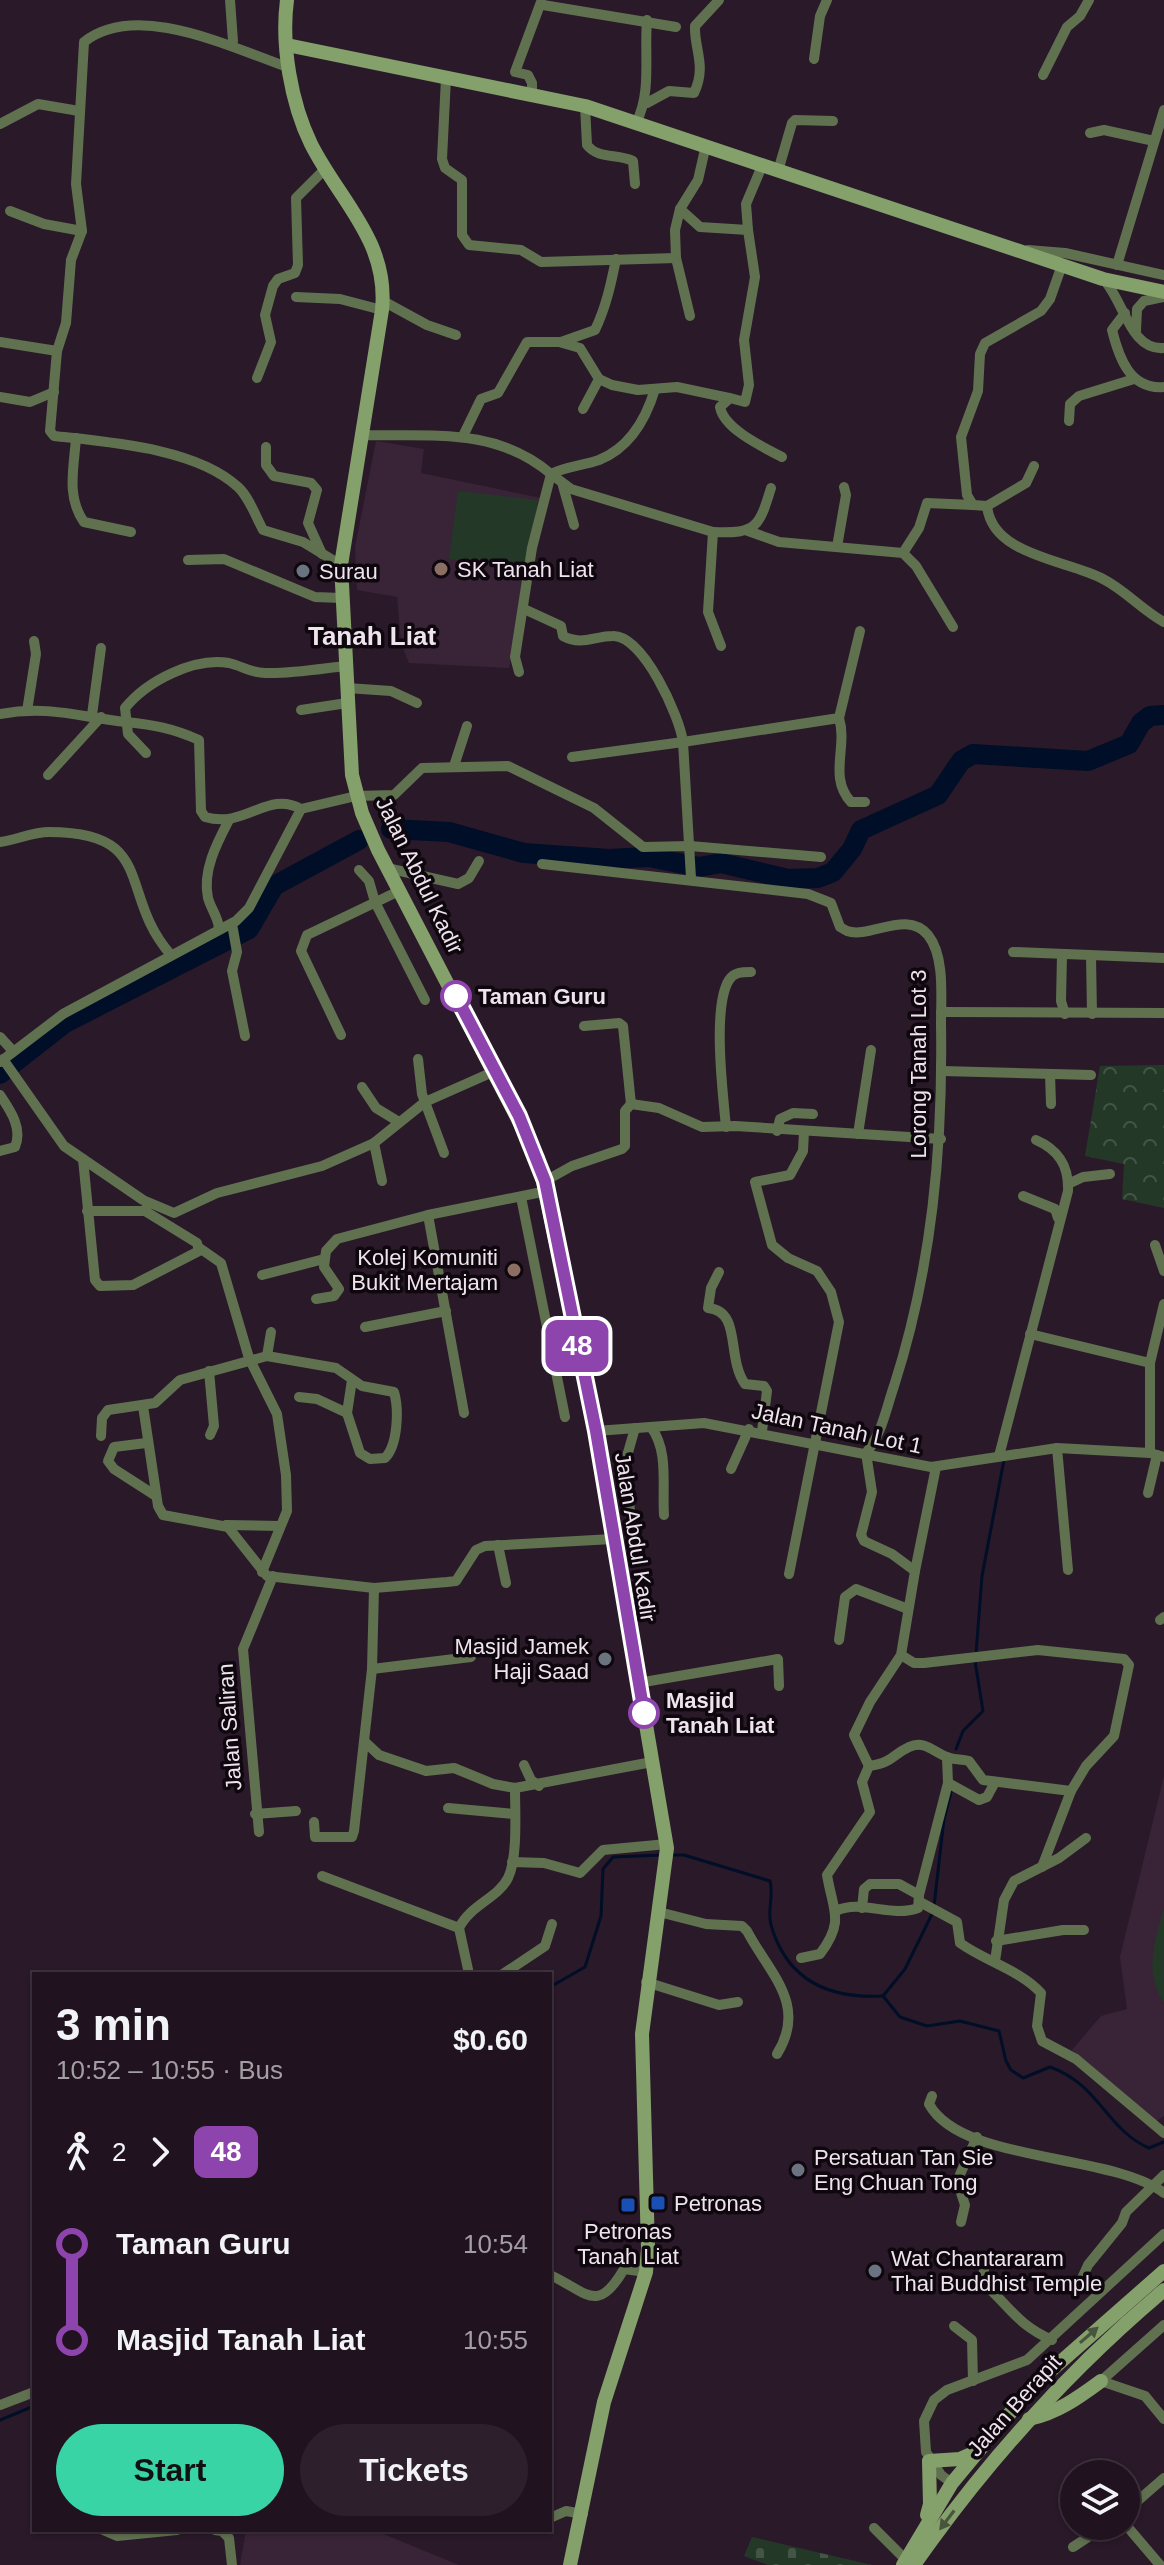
<!DOCTYPE html>
<html lang="en">
<head>
<meta charset="utf-8">
<style>
	:root { --surface:#20131f; --page:#2d202c; --text:#f1f3f6; --muted:#a29ea4; --line:#3d323d; --accent:#38d4a6 }
	body { margin:0; font-family:Helvetica,sans-serif; background:var(--page); color:var(--text); height:100vh; display:flex; flex-direction:column; font-size:30px; white-space:nowrap }
	* { box-sizing:border-box; margin:0 }
	p { font-size:26px; color:var(--muted) }
	.icon { flex:none; width:44px; height:44px; fill:none; stroke:currentColor; stroke-width:2; stroke-linecap:round; stroke-linejoin:round }
	.map { position:relative; flex:1; overflow:hidden }
	.panel { position:absolute; left:32px; top:1972px; width:520px; height:560px; display:flex; flex-direction:column; background:var(--surface); border-radius:0px; box-shadow:0 2px 6px #0004,0 0 0 2px var(--line) }
	.panel>* { flex:none }
	.badge { padding:0 16px; border-radius:12px; font-size:28px; line-height:52px }
	.fabs { position:absolute; left:1060px; top:2460px; display:grid; gap:16px }
	.fabs a { display:grid; place-items:center; width:80px; height:80px; border-radius:50%; background:var(--surface); box-shadow:0 2px 6px #0004,0 0 0 2px var(--line); font-size:40px }
	.map>.badge { position:absolute; translate:-50% -50%; box-shadow:0 0 0 4px #fff }
	.legs { display:flex; align-items:center; gap:12px; height:88px; padding:0 24px; font-size:26px }
	.legs p { margin-inline-start:auto }
	.summary { display:flex; align-items:center; justify-content:space-between; height:136px; padding:0 24px }
	h1 { font-size:44px; font-weight:700; line-height:60px }
	.primary-button { display:flex; gap:16px; margin-top:auto; padding:16px 24px }
	.primary-button a { flex:1; height:92px; border-radius:48px; background:var(--accent); color:#111; font-size:32px; font-weight:700; line-height:92px; text-align:center }
	.primary-button a+a { background:var(--page); color:var(--text) }
	ul { padding:0 24px; list-style:none }
	li { display:flex; align-items:center; gap:28px; height:96px; font-size:30px }
	li i { display:grid; place-items:center; width:12px; height:100%; margin:0 10px; background:currentColor }
	li i::after { content:''; width:20px; height:20px; margin:-10px; border:6px solid; border-radius:50%; background:var(--surface) }
	li p { margin-inline-start:auto }
	li:first-child i { background:linear-gradient(#0000 50%,currentColor 0) }
	li:last-child i { background:linear-gradient(currentColor 50%,#0000 0) }
	.map>svg:first-child { display:block }
</style>
</head>
<body>
<div class="map">
<svg width="1164" height="2565" viewBox="0 0 1164 2565">
	<defs>
		<pattern id="forest-crowns" width="20" height="18" patternUnits="userSpaceOnUse" patternTransform="scale(2)"><rect width="20" height="18" fill="#243828"/><path d="M2 6a3 3 0 1 1 6 0M12 15a3 3 0 1 1 6 0" fill="none" stroke="#445548"/></pattern>
		<pattern id="cemetery-stones" width="16" height="16" patternUnits="userSpaceOnUse" patternTransform="scale(2)"><rect width="16" height="16" fill="#243828"/><path d="M2 7V4a2 2 0 0 1 4 0v3zM10 15v-3a2 2 0 0 1 4 0v3z" fill="#445548"/></pattern>
	</defs>
	<rect width="100%" height="100%" fill="#2a1929"/>
	<g fill="#392337">
		<polygon points="376,441 424,449 421,473 541,498 509,668 409,663 401,643 397,597 357,590 355,547"/>
		<polygon points="1164,1776 1164,2116 1155,2122 1072,2050 1101,2016 1127,2009 1120,1957"/>
		<polygon points="246,2530 381,2533 459,2565 240,2565"/>
	</g>
	<g fill="#243828">
		<polygon points="458,491 538,500 530,571 449,559"/>
		<path d="M1164 1908V2002C1143 1973 1155 1940 1164 1908Z"/>
	</g>
	<polygon fill="url(#forest-crowns)" points="1164,1065 1164,1208 1122,1199 1124,1164 1085,1156 1100,1066"/>
	<polygon fill="url(#cemetery-stones)" points="752,2537 872,2565 768,2565 744,2556"/>
	<g fill="none" stroke-linecap="round" stroke-linejoin="round">
		<g stroke="#000e27" stroke-width="3">
			<polyline points="976,1654 982,1576 1004,1460"/>
			<polyline points="956,1749 963,1731 983,1711 975,1661"/>
			<path d="M670 1855H684L770 1881C774 1896 767 1910 771 1925 787 1981 830 1999 883 1996"/>
			<polyline points="934,1906 944,1819 951,1792"/>
			<path d="M932 1914 905 1969 883 1996 900 2017 927 2026 960 2021 999 2031 1006 2061 1011 2070 1023 2078 1050 2067C1099 2084 1107 2130 1149 2148L1164 2142"/>
			<polyline points="550,1987 585,1967 601,1916 603,1869 613,1857 662,1855"/>
			<polyline points="0,2420 34,2406"/>
		</g>
		<polyline stroke="#000e27" stroke-width="12" points="0,1067 3,1071"/>
		<g stroke="#000e27" stroke-width="20">
			<polyline points="391,829 449,832 524,853 609,859 649,857 699,867 721,863 788,879 818,878 833,872 852,849 861,830 938,795 961,761 973,754 1088,761 1129,744 1141,723 1150,716 1164,715"/>
			<polyline points="0,1074 65,1023 249,929 274,886 359,840"/>
		</g>
		<g stroke="#607150" stroke-width="10">
			<polyline points="230,0 233,41"/>
			<polyline points="543,5 676,27"/>
			<polyline points="814,59 820,16 827,0"/>
			<path d="M290 68C232 48 137 0 84 42L76 184 82 231 71 260 66 323 57 351 50 431 54 436C108 442 196 448 238 487 249 497 256 517 263 530L303 542 341 565"/>
			<polyline points="1043,75 1067,27 1080,16 1089,0"/>
			<polyline points="446,78 442,159 445,168 462,180 462,235 469,245 521,250 541,262 676,258"/>
			<polyline points="532,93 532,83 528,75 515,72 541,2"/>
			<path d="M647 103 669 91 694 93C707 66 694 49 695 26L719 0"/>
			<path d="M585 106 587 145C599 160 617 153 633 161L635 184"/>
			<path d="M636 123C652 93 644 54 647 20"/>
			<polyline points="0,124 38,104 79,111"/>
			<polyline points="1090,133 1104,130 1154,141"/>
			<polyline points="778,171 792,123 795,120 833,121"/>
			<path d="M680 209 700 227 748 230 755 277 744 340 749 385 745 402 730 398 720 407C724 429 763 447 782 457"/>
			<polyline points="10,211 44,224 82,231"/>
			<polyline points="748,230 746,204 762,166"/>
			<polyline points="1028,250 1065,253 1164,275"/>
			<polyline points="1117,265 1164,110"/>
			<path d="M1104 280C1124 301 1130 351 1164 348"/>
			<polyline points="296,297 340,299 382,310"/>
			<polyline points="383,301 427,325 456,335"/>
			<path d="M1125 313 1112 330C1119 358 1130 390 1164 387"/>
			<polyline points="690,316 676,258 675,230 680,209 698,180 706,145"/>
			<polyline points="1136,331 1137,309 1144,301 1164,297"/>
			<polyline points="0,342 57,351"/>
			<path d="M561 342 595 330C606 307 611 284 616 259"/>
			<polyline points="257,378 271,342 265,315 273,286 278,279 295,273 298,265 296,198 326,168"/>
			<polyline points="0,397 30,402 54,392"/>
			<polyline points="583,409 599,379"/>
			<polyline points="1069,421 1070,404 1079,396 1134,379"/>
			<path d="M360 435C430 437 494 426 551 474 567 466 582 466 599 460 629 448 646 419 655 389"/>
			<polyline points="463,436 481,399 498,393 527,342 559,342 580,348 599,379 612,385 638,390 677,387 729,398"/>
			<path d="M76 438C74 467 66 497 84 522L131 532"/>
			<polyline points="266,447 266,465 274,476 311,483 317,490 308,523 322,554"/>
			<path d="M1034 466 1026 483 987 506C992 556 1068 560 1103 579 1125 590 1142 610 1164 622"/>
			<polyline points="563,486 574,525"/>
			<polyline points="987,506 973,505 967,495 961,437 978,391 980,354 985,343 1041,311 1050,299 1062,265"/>
			<polyline points="748,531 779,542 903,553 916,566 953,627"/>
			<path d="M713 532C757 534 759 527 771 488"/>
			<polyline points="837,547 846,495 844,487"/>
			<polyline points="903,553 919,528 927,503 973,505"/>
			<polyline points="188,560 224,559 315,597 341,598"/>
			<path d="M524 609 561 626 563 636C582 646 594 636 613 636 643 635 680 717 683 742L572 757"/>
			<polyline points="519,672 515,657 532,548 551,474 571,489 713,532 708,612 721,646"/>
			<polyline points="347,688 391,691 417,703"/>
			<polyline points="301,710 347,703"/>
			<polyline points="27,711 36,654 34,641"/>
			<path d="M0 714C48 705 80 717 126 722 154 725 172 728 199 740L201 811 205 817C246 829 267 790 301 809"/>
			<polyline points="92,715 101,648"/>
			<path d="M839 718C848 747 828 777 851 802H865"/>
			<path d="M146 753 128 734 125 708C147 681 194 657 229 663 242 666 251 673 265 673 291 674 319 669 345 666"/>
			<polyline points="454,766 467,726"/>
			<polyline points="48,775 101,717"/>
			<path d="M0 842C16 840 33 832 49 832 158 832 117 894 171 955"/>
			<path d="M542 864 808 894 831 903 840 927 847 931C870 939 907 909 928 935 945 956 941 997 941 1024 943 1147 932 1268 894 1386 886 1409 882 1434 866 1453L872 1492 861 1535 864 1541 892 1554 915 1571 901 1655 870 1702 854 1735 869 1766"/>
			<polyline points="387,868 458,884 469,878 479,861"/>
			<polyline points="359,870 369,881 375,902 425,1000"/>
			<polyline points="691,878 683,742 839,718 860,631"/>
			<polyline points="232,924 237,952 232,971 245,1036"/>
			<path d="M219 928C218 917 211 909 208 898 202 871 217 843 229 820"/>
			<polyline points="1013,952 1164,958"/>
			<polyline points="1062,955 1061,1001 1065,1014"/>
			<polyline points="1091,956 1092,1014"/>
			<polyline points="941,1012 1164,1013"/>
			<polyline points="584,1026 619,1023 623,1026 631,1104"/>
			<polyline points="341,1035 301,951 307,935 399,891"/>
			<polyline points="0,1037 12,1050"/>
			<polyline points="3,1059 64,1146 143,1200 174,1213 217,1193 322,1166 374,1143 425,1102 495,1071"/>
			<polyline points="418,1059 422,1094 444,1153"/>
			<polyline points="0,1062 63,1014 236,921 249,908 301,809 356,796 394,795 422,768 508,766 594,808 643,847 690,846 821,857"/>
			<polyline points="942,1071 1091,1075"/>
			<polyline points="1050,1074 1051,1104"/>
			<polyline points="362,1087 376,1108 399,1122"/>
			<path d="M0 1095C10 1110 23 1128 15 1147L0 1151"/>
			<path d="M726 1127C723 1094 712 1007 729 980 734 972 742 972 751 972"/>
			<polyline points="777,1131 780,1119 793,1113 813,1114"/>
			<polyline points="858,1134 871,1050"/>
			<polyline points="374,1143 382,1181"/>
			<polyline points="83,1159 95,1280 100,1286 133,1285 199,1251 197,1243 145,1211"/>
			<polyline points="545,1181 572,1166 622,1149 625,1146 625,1111 631,1104 659,1108 702,1127 735,1126 941,1139"/>
			<polyline points="1068,1184 1083,1177 1110,1174"/>
			<polyline points="1023,1196 1055,1209 1058,1218"/>
			<polyline points="521,1197 565,1417"/>
			<polyline points="87,1211 145,1211 146,1208"/>
			<polyline points="428,1215 464,1413"/>
			<polyline points="1155,1245 1164,1271"/>
			<polyline points="201,1249 221,1263 249,1358 277,1414 286,1475 287,1511 262,1572"/>
			<path d="M719 1272 711 1288 708 1308C742 1311 726 1357 745 1384L764 1386 767 1391 762 1431"/>
			<polyline points="262,1275 324,1259"/>
			<polyline points="316,1299 334,1296 339,1289 324,1267 326,1251 337,1239 428,1215 547,1191"/>
			<polyline points="365,1327 446,1311"/>
			<polyline points="1030,1334 1150,1363"/>
			<polyline points="267,1356 271,1332"/>
			<polyline points="209,1371 214,1426 210,1435"/>
			<polyline points="299,1397 317,1399 347,1413"/>
			<polyline points="143,1406 158,1506 163,1515 228,1527 267,1576 374,1588 447,1582 456,1581 476,1550 485,1546 613,1539"/>
			<path d="M651 1427C669 1451 662 1486 664 1515"/>
			<polyline points="596,1431 704,1423 931,1467 1057,1448 1150,1453 1164,1457"/>
			<path d="M101 1436 102 1418 108 1410 155 1403 180 1380 267 1356 336 1368 362 1386 394 1392C399 1409 398 1445 385 1458L370 1459 360 1453 347 1413 352 1380"/>
			<polyline points="146,1443 114,1447 108,1461 114,1469 156,1496"/>
			<polyline points="1057,1448 1068,1570"/>
			<polyline points="1150,1453 1150,1363 1164,1304"/>
			<path d="M999 1456 1068 1191C1069 1166 1059 1150 1036 1140"/>
			<polyline points="731,1469 749,1429"/>
			<polyline points="1148,1493 1157,1455"/>
			<polyline points="631,1520 625,1463 635,1428"/>
			<polyline points="226,1525 280,1526"/>
			<polyline points="498,1545 506,1583"/>
			<polyline points="915,1571 936,1467"/>
			<polyline points="789,1574 839,1322 831,1292 817,1271 788,1258 772,1245 755,1182 790,1175 803,1151 804,1132"/>
			<polyline points="1160,1620 1164,1617"/>
			<polyline points="839,1640 845,1597 856,1589 908,1609"/>
			<polyline points="372,1669 471,1657"/>
			<polyline points="638,1683 778,1659 779,1686"/>
			<polyline points="365,1742 379,1755 426,1771 454,1768 493,1784 515,1788 652,1762"/>
			<polyline points="524,1765 531,1780 539,1786"/>
			<polyline points="948,1783 979,1800 987,1797 994,1784"/>
			<polyline points="448,1808 514,1814"/>
			<polyline points="255,1814 296,1811"/>
			<polyline points="314,1822 315,1837 352,1837 354,1831 372,1669 374,1588"/>
			<polyline points="259,1832 243,1649 273,1576"/>
			<polyline points="512,1862 544,1863 580,1873 603,1850 667,1844"/>
			<polyline points="1042,1867 1071,1791"/>
			<polyline points="322,1876 459,1928"/>
			<polyline points="919,1895 948,1783 947,1758"/>
			<path d="M920 1902 957 1922 960 1943C985 1961 1020 1970 1041 1993L1037 2026 1042 2041 1076 2059 1164 2133"/>
			<path d="M836 1911C861 1899 891 1918 918 1908L919 1895 899 1884H870L864 1889 862 1908"/>
			<path d="M659 1912 706 1924 742 1926 747 1931C769 1973 808 2004 777 2054"/>
			<polyline points="996,1941 1063,1930 1084,1930"/>
			<path d="M801 1958 820 1954C845 1921 833 1911 827 1875L870 1812 862 1782 869 1766C894 1762 890 1756 909 1747 926 1739 936 1755 950 1758 956 1760 962 1759 969 1761L983 1780 1071 1791 1086 1766 1114 1736 1129 1665 1124 1659 1038 1650 924 1663H914L901 1655"/>
			<polyline points="995,1961 1004,1900 1014,1881 1059,1858 1086,1838"/>
			<path d="M469 1974 459 1928C470 1905 498 1898 508 1878 518 1858 515 1811 515 1788"/>
			<polyline points="503,1974 545,1946 552,1924"/>
			<polyline points="646,1982 719,2005 738,2002"/>
			<path d="M932 2096 929 2104C961 2163 1111 2153 1164 2193"/>
			<polyline points="961,2222 965,2205 957,2181 977,2137"/>
			<path d="M984 2270 982 2282C1011 2307 1016 2324 1052 2340"/>
			<path d="M550 2275C586 2291 597 2316 624 2269L646 2272"/>
			<polyline points="1079,2285 1088,2265 1122,2223 1126,2212 1164,2175"/>
			<polyline points="1164,2325 1101,2381 1145,2396 1164,2419"/>
			<polyline points="954,2326 972,2340 973,2381"/>
			<polyline points="0,2405 34,2392"/>
			<polyline points="952,2483 941,2475 926,2452 924,2421 934,2400 947,2390 1027,2360 1164,2234"/>
			<polyline points="1126,2511 1164,2478"/>
			<polyline points="550,2518 566,2511 583,2514"/>
			<polyline points="1126,2525 1160,2565"/>
			<polyline points="874,2528 905,2559"/>
			<polyline points="103,2530 117,2536 177,2530"/>
			<polyline points="215,2530 222,2531 229,2538 232,2565"/>
			<polyline points="1073,2547 1105,2526"/>
		</g>
		<g stroke="#84a06b" stroke-width="14">
			<path d="M287 0C281 45 291 103 311 144 339 200 389 241 382 310L341 565 352 775 362 813 378 850 538 1158 596 1431 667 1848 642 2034 648 2248 646 2272 604 2402 570 2565"/>
			<polyline points="287,45 585,106 1103,279 1164,292"/>
			<path d="M1029 2419C1057 2413 1078 2398 1101 2381"/>
			<polyline points="927,2515 930,2504 929,2461 960,2459 976,2452"/>
			<polyline points="903,2565 952,2483 1031,2388 1164,2271"/>
			<path d="M914 2565C986 2462 1068 2371 1164 2290"/>
		</g>
	</g>
	<defs><path id="oneway-solid" d="M-6-.8H1V-3.2L6.5 0L1 3.2V.8H-6Z" transform="scale(2)"/></defs>
	<g fill="#49543c">
		<use href="#oneway-solid" transform="translate(1089 2335) rotate(-41)"/>
		<use href="#oneway-solid" transform="translate(947 2520) rotate(127)"/>
	</g>
	<g fill="none" stroke-linecap="round" stroke-linejoin="round">
		<defs>
			<polyline id="line-1" points="456,996 519,1116 545,1181 596,1431 644,1713"/>
		</defs>
		<use href="#line-1" stroke="#fff" stroke-width="18"/>
		<use href="#line-1" stroke="#8e44ad" stroke-width="12"/>
	</g>
	<g fill="#8d6e63" stroke="#0e070e" stroke-width="3">
		<circle cx="441" cy="569" r="8"/>
		<circle cx="514" cy="1270" r="8"/>
	</g>
	<g fill="#6b7280" stroke="#0e070e" stroke-width="3">
		<circle cx="303" cy="571" r="8"/>
		<circle cx="605" cy="1659" r="8"/>
		<circle cx="798" cy="2170" r="8"/>
		<circle cx="875" cy="2271" r="8"/>
	</g>
	<g fill="#fff" stroke="#8e44ad" stroke-width="4">
		<circle cx="456" cy="996" r="14"/>
		<circle cx="644" cy="1713" r="14"/>
	</g>
	<g fill="#1a4fb4" stroke="#0e070e" stroke-width="3">
		<rect x="650" y="2195" width="16" height="16" rx="4"/>
		<rect x="620" y="2197" width="16" height="16" rx="4"/>
	</g>
	<g text-anchor="middle" stroke-width="7" stroke-linejoin="round" paint-order="stroke">
		<g font-size="22" fill="#efe3ed" stroke="#0e070e" text-anchor="start">
			<text x="457" y="577">SK Tanah Liat</text>
			<text x="319" y="579">Surau</text>
			<text x="498" y="1265" text-anchor="end">Kolej Komuniti<tspan x="498" dy="25">Bukit Mertajam</tspan></text>
			<text x="589" y="1654" text-anchor="end">Masjid Jamek<tspan x="589" dy="25">Haji Saad</tspan></text>
			<text x="814" y="2165">Persatuan Tan Sie<tspan x="814" dy="25">Eng Chuan Tong</tspan></text>
			<text x="674" y="2211">Petronas</text>
			<text x="628" y="2239" text-anchor="middle">Petronas<tspan x="628" dy="25">Tanah Liat</tspan></text>
			<text x="891" y="2266">Wat Chantararam<tspan x="891" dy="25">Thai Buddhist Temple</tspan></text>
		</g>
		<g font-size="22" fill="#efe3ed" stroke="#0e070e">
			<text transform="translate(420 875) rotate(64)" y="8">Jalan Abdul Kadir</text>
			<text transform="translate(918 1064) rotate(-90)" y="8">Lorong Tanah Lot 3</text>
			<text transform="translate(837 1428) rotate(12)" y="8">Jalan Tanah Lot 1</text>
			<text transform="translate(636 1537) rotate(81)" y="8">Jalan Abdul Kadir</text>
			<text transform="translate(229 1727) rotate(-94)" y="8">Jalan Saliran</text>
			<text transform="translate(1014 2405) rotate(-48)" y="8">Jalan Berapit</text>
		</g>
		<g font-size="22" font-weight="bold" fill="#efe3ed" stroke="#0e070e" text-anchor="start">
			<text x="478" y="1004">Taman Guru</text>
			<text x="666" y="1708">Masjid<tspan x="666" dy="25">Tanah Liat</tspan></text>
		</g>
		<g font-size="26" font-weight="bold" fill="#efe3ed" stroke="#0e070e">
			<text x="372" y="645">Tanah Liat</text>
		</g>
	</g>
</svg>
<div class="fabs">
<a><svg class="icon" aria-label="layers" viewBox="0 0 24 24"><path d="M12 4l9 5-9 5-9-5zM3 14l9 5 9-5"/></svg></a>
</div>
<b class="badge" style="left:577px;top:1346px;background:#8e44ad;color:#fff">48</b>
<section class="panel">
<div class="summary"><div><h1>3 min</h1><p>10:52 – 10:55 · Bus</p></div><b>$0.60</b></div>
<div class="legs"><svg class="icon" aria-label="walk" viewBox="0 0 24 24"><circle cx="13" cy="4" r="2"/><path d="M13 8l-2 6 4 7M11 14l-3 7M7 12l3-4h3l4 4"/></svg>2<svg class="icon" aria-label="forward" viewBox="0 0 24 24"><path d="M9 5l7 7-7 7"/></svg><b class="badge" style="background:#8e44ad;color:#fff">48</b></div>
<ul>
<li><i style="color:#8e44ad"></i><b>Taman Guru</b><p>10:54</p></li>
<li><i style="color:#8e44ad"></i><b>Masjid Tanah Liat</b><p>10:55</p></li>
</ul>
<div class="primary-button"><a>Start</a><a>Tickets</a></div>
</section>
</div>
</body>
</html>
